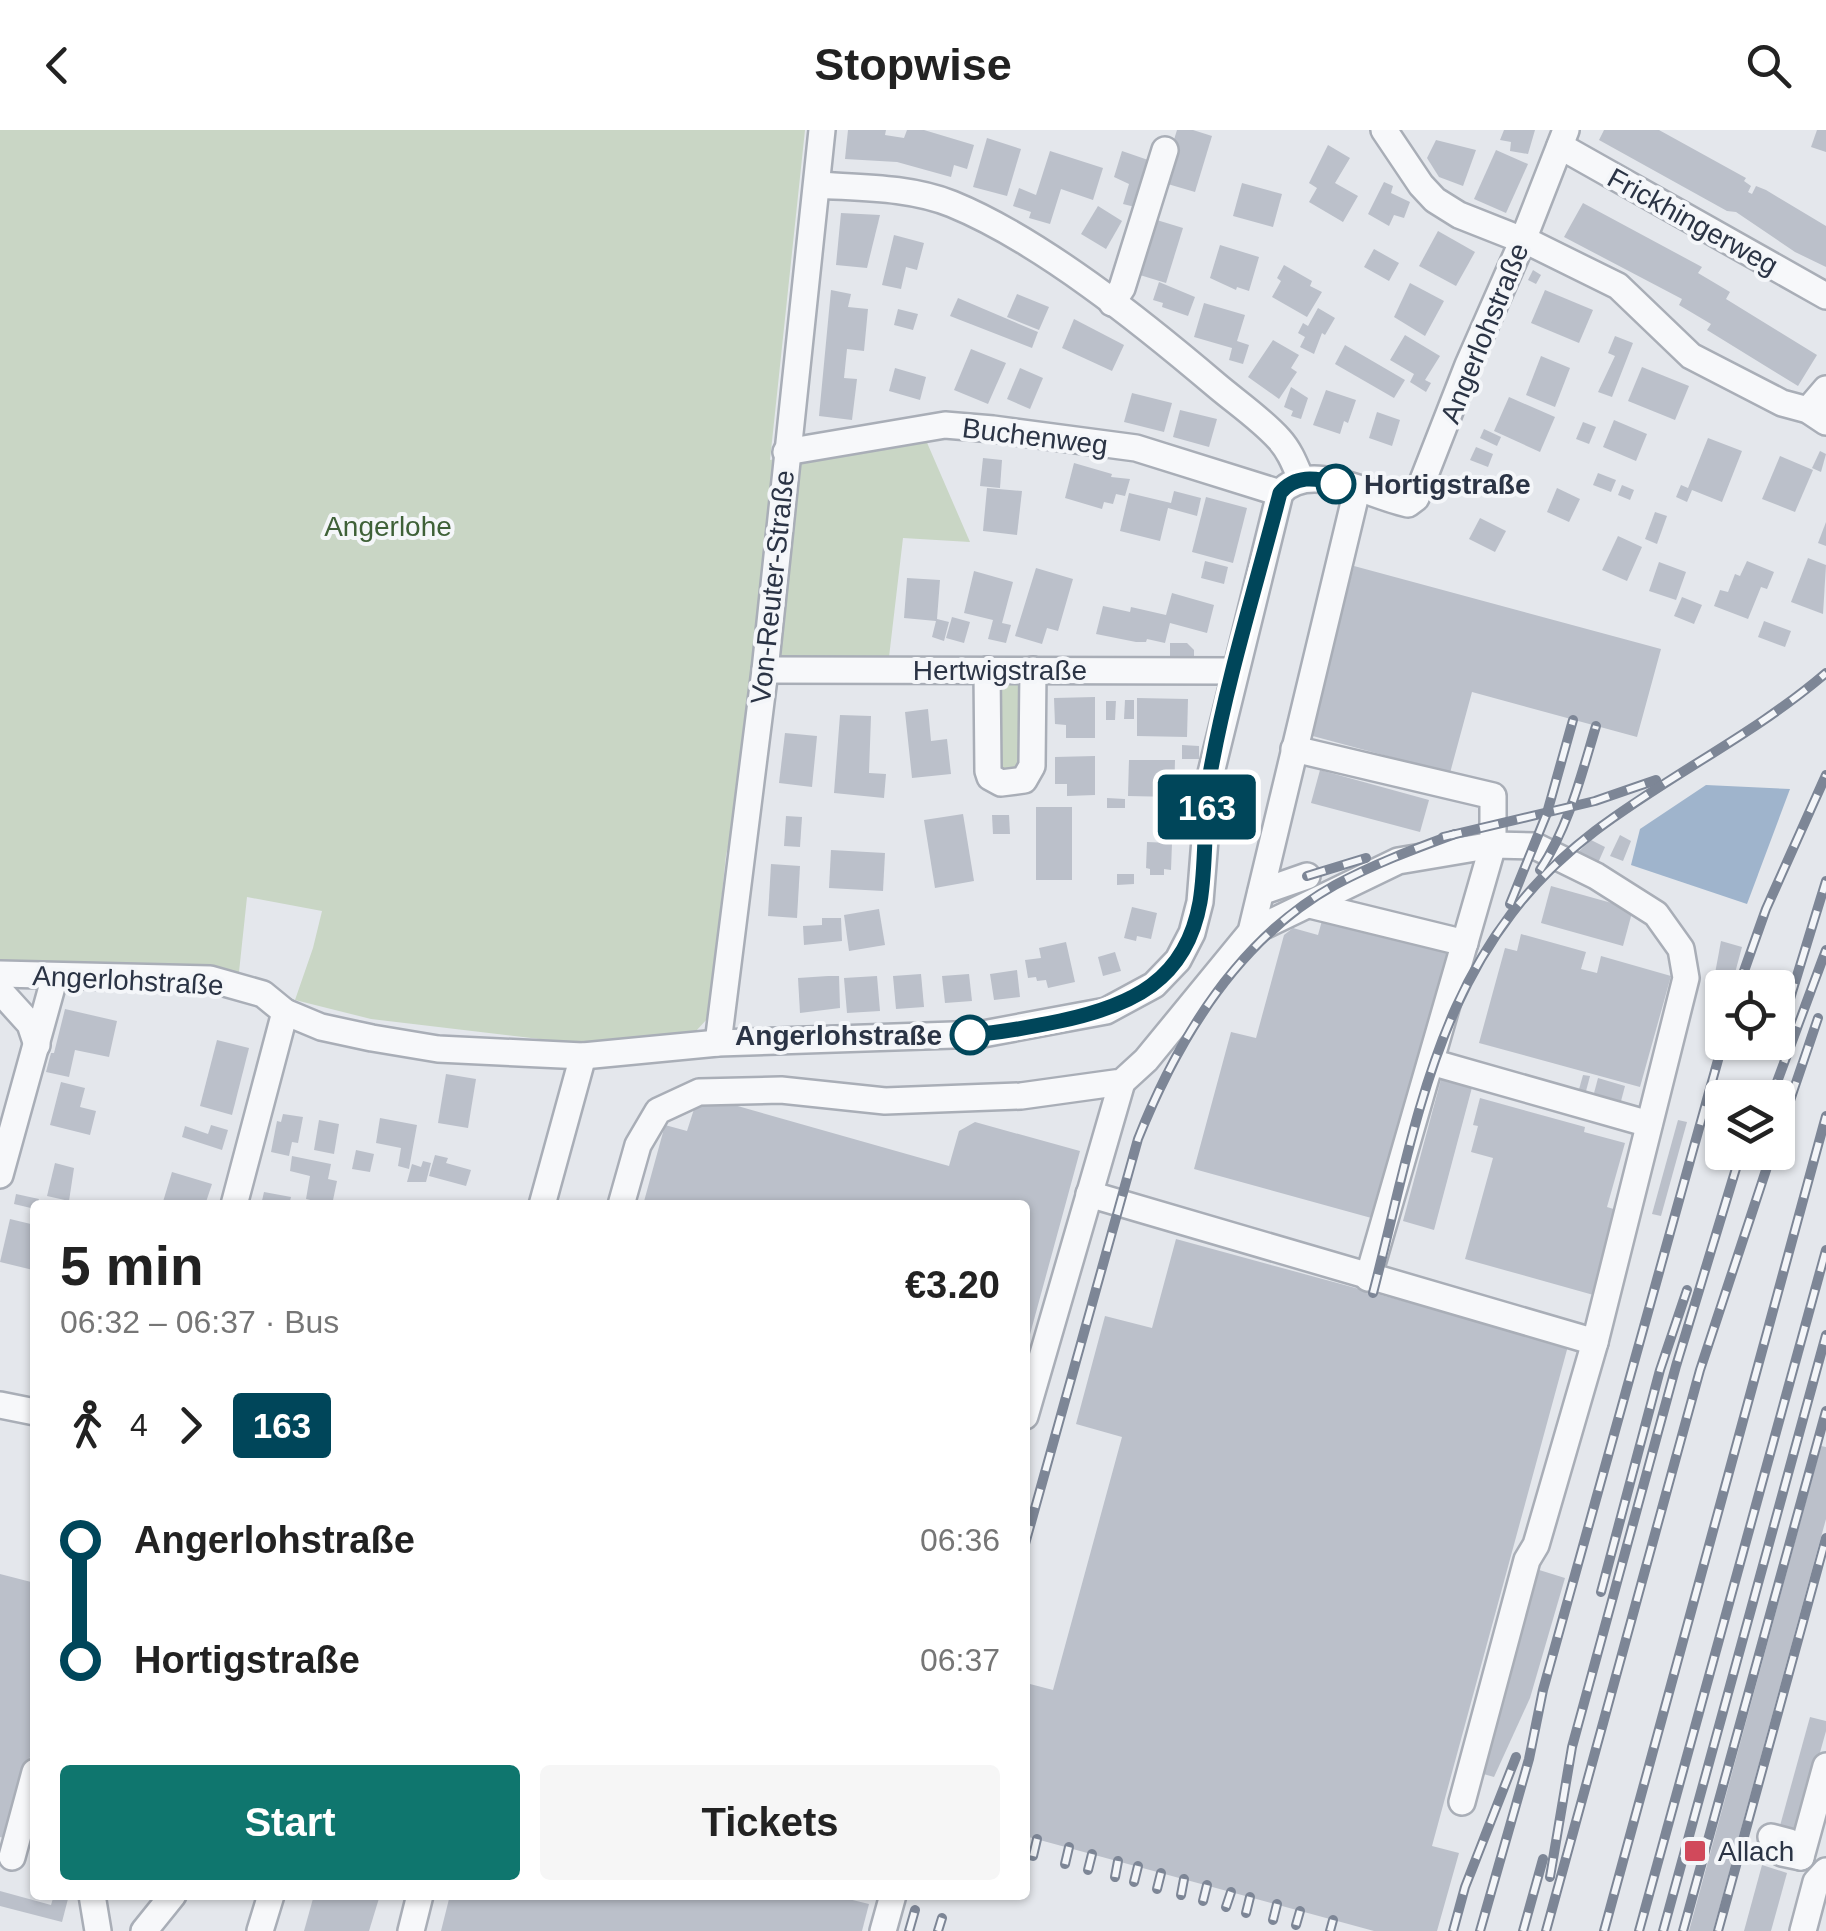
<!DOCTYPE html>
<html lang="en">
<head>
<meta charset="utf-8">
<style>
	:root { --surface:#fff; --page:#f6f6f6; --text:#222; --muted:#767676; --accent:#0f766e }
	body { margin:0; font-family:Arial,sans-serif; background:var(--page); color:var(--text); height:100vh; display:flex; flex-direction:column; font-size:38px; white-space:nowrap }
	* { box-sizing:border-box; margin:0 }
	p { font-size:32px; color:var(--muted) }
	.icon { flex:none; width:55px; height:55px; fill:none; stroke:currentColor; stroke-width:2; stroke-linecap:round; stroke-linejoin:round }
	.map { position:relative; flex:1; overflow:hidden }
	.drawer { position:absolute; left:30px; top:1070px; width:1000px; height:700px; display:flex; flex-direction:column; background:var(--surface); border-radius:10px; box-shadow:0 2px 8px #0004 }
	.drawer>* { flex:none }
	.badge { padding:0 20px; border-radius:8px; font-size:35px; line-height:65px }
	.buttons { position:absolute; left:1705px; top:840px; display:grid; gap:20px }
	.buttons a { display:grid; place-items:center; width:90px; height:90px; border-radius:10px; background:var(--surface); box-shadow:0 2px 8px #0004; font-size:50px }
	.map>.badge { position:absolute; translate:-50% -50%; box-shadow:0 0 0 5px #fff }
	.legs { display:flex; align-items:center; gap:15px; height:110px; padding:0 30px; font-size:32px }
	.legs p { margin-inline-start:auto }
	.overview { display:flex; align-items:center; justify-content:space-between; height:170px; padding:0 30px }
	h1 { font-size:55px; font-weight:600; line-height:75px }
	.primary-button { display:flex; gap:20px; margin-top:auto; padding:20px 30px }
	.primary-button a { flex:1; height:115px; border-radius:10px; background:var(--accent); color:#fff; font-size:40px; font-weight:600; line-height:115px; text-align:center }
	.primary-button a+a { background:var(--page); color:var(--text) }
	ul { padding:0 30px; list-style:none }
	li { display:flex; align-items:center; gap:35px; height:120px; font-size:38px }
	li i { display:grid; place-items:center; width:15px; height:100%; margin:0 12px; background:currentColor }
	li i::after { content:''; width:25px; height:25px; margin:-12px; border:8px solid; border-radius:50%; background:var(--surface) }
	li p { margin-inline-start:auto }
	li:first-child i { background:linear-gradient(#0000 50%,currentColor 0) }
	li:last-child i { background:linear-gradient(currentColor 50%,#0000 0) }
	header { display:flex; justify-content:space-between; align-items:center; height:130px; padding:0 30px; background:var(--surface); font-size:45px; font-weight:600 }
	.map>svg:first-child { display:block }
</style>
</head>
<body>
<header><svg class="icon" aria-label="back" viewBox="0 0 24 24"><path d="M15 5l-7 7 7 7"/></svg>Stopwise<svg class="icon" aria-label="search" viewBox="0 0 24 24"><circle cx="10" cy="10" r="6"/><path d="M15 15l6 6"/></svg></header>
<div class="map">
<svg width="1826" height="1801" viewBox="0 0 1826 1801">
	<rect width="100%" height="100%" fill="#e4e7ec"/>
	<g fill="#c9d6c5">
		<polygon points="0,0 805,0 770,330 862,312 925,308 970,412 903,408 889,527 776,528 726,725 709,887 695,902 607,917 371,889 295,870 313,818 322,781 247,767 239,842 165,838 53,838 0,869"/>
		<polygon points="1000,551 1019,551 1022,555 1022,638 1000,642 995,555"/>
	</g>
	<polygon fill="#9fb4cc" points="1706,655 1790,659 1747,774 1631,735 1640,699"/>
	<g fill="#bbc0ca">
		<polygon points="848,0 886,0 885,5 904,8 907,0 924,0 974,15 967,39 954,35 951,47 897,32 845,29"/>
		<polygon points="1177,0 1193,0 1212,6 1195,62 1161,52"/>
		<polygon points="1504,0 1535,0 1528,24 1510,21 1511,12 1500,10"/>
		<polygon points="1604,0 1659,0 1746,48 1744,51 1751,56 1748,62 1752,64 1756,56 1766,60 1826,96 1826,137 1795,122 1736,82 1727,81 1599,10"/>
		<polygon points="1817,0 1826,0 1826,22 1811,17"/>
		<polygon points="987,8 1021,19 1007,66 973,57"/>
		<polygon points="1436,10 1476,20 1463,56 1439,47 1427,28"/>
		<polygon points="1328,15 1350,28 1335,53 1358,66 1343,92 1309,72 1317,58 1309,53"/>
		<polygon points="1496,20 1528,34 1506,83 1474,69"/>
		<polygon points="1050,21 1103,38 1093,70 1061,59 1050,94 1029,88 1031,82 1013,76 1019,58 1036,65"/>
		<polygon points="1122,21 1151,31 1139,78 1123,74 1129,54 1114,47"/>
		<polygon points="1384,52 1393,56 1391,63 1410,72 1404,88 1394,85 1389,96 1368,84"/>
		<polygon points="1242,53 1282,64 1273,97 1233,86"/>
		<polygon points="1583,73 1702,137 1698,143 1730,162 1726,169 1817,225 1798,256 1707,200 1711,194 1679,175 1682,169 1564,107"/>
		<polygon points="1098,76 1122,91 1106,119 1081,104"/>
		<polygon points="841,83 880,85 867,138 836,135"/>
		<polygon points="1147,87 1183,98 1166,153 1130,142"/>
		<polygon points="1438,101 1475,122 1456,156 1419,136"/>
		<polygon points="894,105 924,113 917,140 906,137 901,159 882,155"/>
		<polygon points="1220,115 1259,127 1249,161 1237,157 1236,160 1210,148"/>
		<polygon points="1374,119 1399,133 1389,151 1364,137"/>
		<polygon points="1284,135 1312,151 1310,156 1322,162 1307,187 1272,167 1281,151 1277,148"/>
		<polygon points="1533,140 1541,145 1536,154 1528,150"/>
		<polygon points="1159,152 1195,167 1188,186 1162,177 1163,173 1153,170"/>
		<polygon points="1410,153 1444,171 1425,206 1394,187"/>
		<polygon points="831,160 851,164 848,177 868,179 864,221 847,219 844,248 857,249 852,290 819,286"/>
		<polygon points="1545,160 1593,180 1579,213 1531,193"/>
		<polygon points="1017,164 1049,177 1039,200 1007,187"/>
		<polygon points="958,168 1038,202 1032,218 950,186"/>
		<polygon points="1204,173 1245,185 1237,211 1249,215 1243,234 1229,230 1232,218 1194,207"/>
		<polygon points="1318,178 1335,188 1325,205 1322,203 1314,224 1300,217 1305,207 1298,203 1303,193 1308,196"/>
		<polygon points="898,179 918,184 913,200 894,195"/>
		<polygon points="1074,189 1124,215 1112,241 1062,218"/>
		<polygon points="1405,205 1440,226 1425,250 1431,253 1426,262 1410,252 1414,244 1390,230"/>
		<polygon points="1615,206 1633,213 1612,267 1598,262 1615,226 1608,223"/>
		<polygon points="1273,210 1299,225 1291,238 1297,242 1279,269 1248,247"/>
		<polygon points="1345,215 1405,250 1394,268 1335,234"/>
		<polygon points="971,219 1006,233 988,274 954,260"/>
		<polygon points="1541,226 1570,238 1555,277 1526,265"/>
		<polygon points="1642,237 1689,256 1675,290 1628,271"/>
		<polygon points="895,238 926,247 920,270 889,261"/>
		<polygon points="1020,238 1043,248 1030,279 1007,269"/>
		<polygon points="1291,257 1308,268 1301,289 1291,286 1293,281 1284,277"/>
		<polygon points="1326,260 1356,270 1348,293 1344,291 1340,304 1313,295"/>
		<polygon points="1132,263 1172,273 1164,302 1124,292"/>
		<polygon points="1509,267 1555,287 1540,322 1494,301"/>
		<polygon points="1180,280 1217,289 1209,317 1173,307"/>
		<polygon points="1377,282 1400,290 1392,316 1369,308"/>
		<polygon points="1614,290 1647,304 1636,331 1603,317"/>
		<polygon points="1583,292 1596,297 1589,314 1576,309"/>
		<polygon points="1484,299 1501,307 1497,316 1480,308"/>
		<polygon points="1708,308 1742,321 1722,372 1692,360 1687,372 1676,367 1681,355 1688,358"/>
		<polygon points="1476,317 1493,324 1488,337 1470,330"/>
		<polygon points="1820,321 1826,324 1821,342 1812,338"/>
		<polygon points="1780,326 1813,340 1795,382 1762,369"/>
		<polygon points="983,328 1002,330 1000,358 980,356"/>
		<polygon points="1074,333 1112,344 1111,347 1130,349 1125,366 1116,364 1113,374 1104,372 1102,379 1065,368"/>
		<polygon points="1598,343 1616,350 1611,362 1593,355"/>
		<polygon points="1622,355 1634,360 1630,370 1618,365"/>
		<polygon points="987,358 1022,361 1017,405 983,401"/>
		<polygon points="1557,358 1580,369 1569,392 1547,382"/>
		<polygon points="1174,361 1201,368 1197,386 1168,378 1160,411 1120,401 1129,363 1171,373"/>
		<polygon points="1206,367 1247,378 1233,433 1192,422"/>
		<polygon points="1655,382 1667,386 1657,414 1645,409"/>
		<polygon points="1480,388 1506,401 1495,422 1469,409"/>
		<polygon points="1826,392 1826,416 1818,413"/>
		<polygon points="1618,406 1642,417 1627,451 1602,440"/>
		<polygon points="1808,428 1826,435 1823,484 1791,472"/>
		<polygon points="1205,431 1228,437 1224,454 1201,448"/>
		<polygon points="1747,431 1774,442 1767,459 1761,457 1748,489 1714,476 1720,460 1728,462 1735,444 1740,446"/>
		<polygon points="1659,432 1686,442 1676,470 1649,461"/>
		<polygon points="1354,436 1661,519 1637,607 1472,562 1450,643 1309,605"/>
		<polygon points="1036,438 1073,449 1058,501 1047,498 1042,514 1015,506"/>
		<polygon points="974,441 1013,452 1002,493 1011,495 1006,513 988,509 993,490 964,483"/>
		<polygon points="907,448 940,450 937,489 949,492 944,511 932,507 936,491 904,488"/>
		<polygon points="1172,463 1214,475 1207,503 1170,493 1165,513 1147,509 1146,512 1136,512 1096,504 1103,476 1130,482 1131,477 1166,485"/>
		<polygon points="1682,467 1702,475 1694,494 1674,486"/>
		<polygon points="952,487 970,492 964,513 946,508"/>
		<polygon points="1764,491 1791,501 1785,517 1758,507"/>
		<polygon points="1170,513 1187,513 1194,520 1194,529 1170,529"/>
		<polygon points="1095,567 1095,608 1066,608 1066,595 1055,594 1054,568"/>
		<polygon points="1137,568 1188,569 1187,607 1137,606"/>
		<polygon points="1125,570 1134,570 1134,589 1124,589"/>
		<polygon points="1106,571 1116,571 1115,590 1106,590"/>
		<polygon points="928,579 931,611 947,609 951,644 912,648 905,582"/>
		<polygon points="840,585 871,586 869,643 886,644 884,668 834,663"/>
		<polygon points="785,603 817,606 812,657 779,653"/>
		<polygon points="1182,615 1199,616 1199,629 1182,629"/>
		<polygon points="1095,626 1095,665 1067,666 1067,654 1055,654 1055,627"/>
		<polygon points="1129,630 1175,630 1174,667 1128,666"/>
		<polygon points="1320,640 1429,670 1420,702 1311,673"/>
		<polygon points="1107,668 1125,669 1125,678 1107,678"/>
		<rect x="1036" y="677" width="36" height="73"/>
		<polygon points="963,684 974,751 935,758 924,690"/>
		<polygon points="992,685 1009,685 1010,704 993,704"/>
		<polygon points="786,686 802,687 800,717 784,716"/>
		<polygon points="1620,705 1631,711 1623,731 1610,726"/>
		<polygon points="1591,710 1605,717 1598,733 1576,724"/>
		<polygon points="1147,712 1172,713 1171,740 1164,739 1164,745 1150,745 1150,739 1146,738"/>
		<polygon points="831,720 885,723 883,761 829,758"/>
		<polygon points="771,734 800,736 797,788 768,786"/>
		<polygon points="1117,744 1134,744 1134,754 1117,755"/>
		<polygon points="1551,756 1633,779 1623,816 1541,793"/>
		<polygon points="1132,777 1157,783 1151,809 1137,806 1136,811 1124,808"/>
		<polygon points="879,779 885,815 849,821 844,785"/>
		<polygon points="1323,787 1448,821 1375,1089 1194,1039 1231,902 1256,908 1284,805 1293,798 1318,805"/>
		<polygon points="822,788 841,788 842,811 804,815 803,796 822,795"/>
		<polygon points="1521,804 1586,822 1581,839 1597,843 1601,826 1671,846 1640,957 1479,913 1505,818 1517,821"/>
		<polygon points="1721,811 1742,817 1732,854 1714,849"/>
		<polygon points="1066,812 1075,852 1048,858 1046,850 1037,851 1036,847 1028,848 1025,830 1041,828 1039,818"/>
		<polygon points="1115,822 1121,841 1103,846 1098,827"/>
		<polygon points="1017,840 1020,867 994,870 990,844"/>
		<polygon points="921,844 924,877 896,879 893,846"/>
		<polygon points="969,844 972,871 945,873 942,846"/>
		<polygon points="828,846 839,846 840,878 800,883 798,848"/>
		<polygon points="877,846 880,881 847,883 844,848"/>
		<polygon points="65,879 117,891 109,927 75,920 69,947 46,942 51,923 54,923"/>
		<polygon points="217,910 249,918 232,985 200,976"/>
		<polygon points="1443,942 1474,950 1434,1100 1403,1091"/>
		<polygon points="446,944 476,949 468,998 438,993"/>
		<polygon points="1583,945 1590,946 1585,965 1578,963"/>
		<polygon points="1598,948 1625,956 1620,975 1593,967"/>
		<polygon points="61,952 85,958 80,977 96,981 90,1005 50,995"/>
		<polygon points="1480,968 1585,997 1584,1002 1625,1013 1607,1077 1620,1081 1597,1166 1465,1129 1493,1028 1471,1022 1478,996 1473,995"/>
		<polygon points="720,971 949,1036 959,1001 975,992 1080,1021 1026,1219 1025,1075 643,1075 665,995 687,1001 694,979"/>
		<polygon points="283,984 303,987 298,1013 292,1012 289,1026 271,1022 277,991 281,992"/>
		<polygon points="380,988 417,995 409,1039 398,1036 401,1018 376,1013"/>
		<polygon points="319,990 339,994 334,1024 314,1020"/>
		<polygon points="1678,990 1687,992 1661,1086 1652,1084"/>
		<polygon points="211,995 228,1000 222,1020 182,1007 185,996 208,1004"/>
		<polygon points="356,1020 374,1024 370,1042 352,1039"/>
		<polygon points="435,1025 448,1028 446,1033 471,1040 466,1056 429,1046"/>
		<polygon points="292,1026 331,1034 328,1049 337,1051 332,1075 306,1069 310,1046 290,1041"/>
		<polygon points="423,1031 431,1033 426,1052 407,1052 412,1034 421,1037"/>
		<polygon points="55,1033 74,1038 69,1071 47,1066"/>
		<polygon points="172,1042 212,1054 205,1075 162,1075"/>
		<polygon points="264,1062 291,1067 289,1075 261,1075"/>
		<polygon points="16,1064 39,1069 35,1079 14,1074"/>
		<polygon points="10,1089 35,1095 33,1140 0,1132"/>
		<polygon points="1176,1109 1568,1216 1432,1716 1459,1723 1437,1801 1374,1801 1025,1706 1025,1573 1030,1554 1053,1560 1122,1307 1076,1294 1105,1186 1152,1198"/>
		<polygon points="1821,1316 1826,1317 1826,1389 1713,1801 1689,1801"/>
		<polygon points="1536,1439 1565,1448 1530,1568 1494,1647 1480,1643"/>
		<polygon points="0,1444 35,1453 35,1609 7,1709 0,1707"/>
		<polygon points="1810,1587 1826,1591 1826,1601 1796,1709 1778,1703"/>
		<polygon points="1762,1735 1787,1743 1771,1801 1744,1801"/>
		<polygon points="0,1761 51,1775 54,1765 69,1765 62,1792 0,1776"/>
		<polygon points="314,1765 380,1765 369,1801 304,1801"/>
		<polygon points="450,1765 832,1765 869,1774 862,1801 441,1801"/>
	</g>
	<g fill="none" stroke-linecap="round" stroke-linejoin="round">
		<defs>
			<g id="minor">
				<polyline points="1384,0 1421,55 1435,70 1459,85 1535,115 1618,156 1691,226 1782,273 1808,280 1826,292"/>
				<polyline points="1560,16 1826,166"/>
				<path d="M817 55C862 58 909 57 952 74 1040 110 1143 193 1216 255 1236 272 1261 289 1279 309 1290 321 1295 335 1301 349"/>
				<polyline points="1112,173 1122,158 1165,20"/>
				<polyline points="1808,280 1826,259"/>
				<polyline points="786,322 945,295 993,299 1136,318 1280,363"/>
				<polyline points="765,540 1235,541"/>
				<polyline points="987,540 988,641 990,647 1001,653 1024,650 1032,636 1033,540"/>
				<polyline points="1294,619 1493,666 1493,715 1368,1148"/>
				<polyline points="1261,762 1307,746"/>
				<polyline points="1310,775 1465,813"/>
				<polyline points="1251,802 1398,731 1493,715 1535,716 1596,746 1656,784 1681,819 1686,848 1595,1212 1536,1415 1527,1430 1462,1672"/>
				<path d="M0 844 210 849 263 864 285 882 321 897 372 908 438 919 583 926 718 913 983 904 1106 881 1154 855 1178 830 1192 803 1200 772 1210 647 1280 363C1308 331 1366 363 1400 372L1408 374 1416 368 1468 235 1523 110 1566 0"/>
				<polyline points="0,861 30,894 37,915"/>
				<polyline points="718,913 765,540 822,0"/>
				<polyline points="1431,932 1649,994"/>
				<polyline points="0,1045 55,846"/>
				<polyline points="1089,1064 1595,1212"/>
				<polyline points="234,1075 285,882"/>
				<polyline points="542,1075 583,926"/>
				<polyline points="621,1075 638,1015 658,981 699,962 781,960 885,971 1021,966 1122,952 1146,930 1251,802 1357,360"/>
				<polyline points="0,1275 35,1282"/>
				<polyline points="1025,1286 1122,952"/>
				<polyline points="1771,1707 1790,1712 1801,1727 1782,1723"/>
				<polyline points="12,1727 35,1642"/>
				<polyline points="1801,1727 1826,1636"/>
				<polyline points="92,1765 98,1801"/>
				<polyline points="144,1801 173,1765"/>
				<polyline points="260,1801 271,1765"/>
				<polyline points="411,1801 420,1765"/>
				<polyline points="883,1801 893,1765"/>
				<polyline points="1803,1801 1816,1752 1826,1741"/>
			</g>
		</defs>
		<use href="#minor" stroke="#a9aeb7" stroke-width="30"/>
		<use href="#minor" stroke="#f7f8fa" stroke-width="25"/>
		<defs>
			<g id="rail">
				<polyline points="1443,707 1595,671 1656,650"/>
				<path d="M1540 740C1569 696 1581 646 1596 596"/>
				<polyline points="1307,746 1366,728"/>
				<polyline points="1510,774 1547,683 1573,590"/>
				<polyline points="1738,858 1766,779 1826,645"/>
				<polyline points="1778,908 1826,751"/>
				<polyline points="1771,968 1826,820"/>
				<polyline points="1778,1006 1818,888"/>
				<path d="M1373 1163C1419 986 1438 820 1595 701 1669 645 1755 604 1826 543"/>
				<path d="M1025 1414 1138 1009C1178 908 1238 809 1335 755 1374 734 1414 719 1455 704"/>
				<polyline points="1601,1462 1660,1240 1687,1160"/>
				<polyline points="1033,1726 1037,1709"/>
				<polyline points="1065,1734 1069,1717"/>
				<polyline points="1088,1740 1092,1724"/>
				<polyline points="1115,1747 1118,1731"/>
				<polyline points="1550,1747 1572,1617 1676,1236 1741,1022"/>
				<polyline points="1134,1752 1138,1736"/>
				<polyline points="1157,1759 1161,1743"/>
				<polyline points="1181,1765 1184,1749"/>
				<polyline points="1203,1771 1207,1755"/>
				<polyline points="1226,1777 1231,1762"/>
				<polyline points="1246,1783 1250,1767"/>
				<polyline points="1273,1790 1277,1774"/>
				<polyline points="1296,1795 1300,1781"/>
				<polyline points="909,1801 915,1780"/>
				<polyline points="938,1801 942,1788"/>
				<polyline points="1330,1801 1333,1790"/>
				<polyline points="1453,1801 1465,1757 1516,1627"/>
				<polyline points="1480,1801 1529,1629 1543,1560 1723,912"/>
				<polyline points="1523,1801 1543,1729"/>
				<polyline points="1546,1801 1700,1240 1772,1022"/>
				<polyline points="1604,1801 1826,986"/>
				<polyline points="1639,1801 1826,1120"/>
				<polyline points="1663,1801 1826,1205"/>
				<polyline points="1683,1801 1826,1281"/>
				<polyline points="1718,1801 1826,1408"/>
			</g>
		</defs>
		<use href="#rail" stroke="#7d8696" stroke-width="10"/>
		<use href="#rail" stroke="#f4f6f9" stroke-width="6" stroke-dasharray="19" stroke-linecap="butt"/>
	</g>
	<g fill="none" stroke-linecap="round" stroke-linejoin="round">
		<defs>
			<path id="line-1" d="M970 905C1001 903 1031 897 1060 891 1131 876 1186 851 1200 772 1207 730 1203 686 1210 644 1227 549 1256 456 1280 363 1295 345 1315 347 1336 354"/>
		</defs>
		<use href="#line-1" stroke="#fff" stroke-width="22"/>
		<use href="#line-1" stroke="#00465a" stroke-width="15"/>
	</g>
	<g fill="#fff" stroke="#00465a" stroke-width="5">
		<circle cx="1336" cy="354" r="18"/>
		<circle cx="970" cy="905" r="18"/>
	</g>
	<rect fill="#d1495b" stroke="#f4f6f9" stroke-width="4" x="1683" y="1709" width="24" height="24" rx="5"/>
	<g text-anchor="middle" stroke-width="8" stroke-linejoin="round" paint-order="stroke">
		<g font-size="28" fill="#2b3445" stroke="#f4f6f9">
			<text transform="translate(1693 91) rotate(29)" y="10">Frickhingerweg</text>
			<text transform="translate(1484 203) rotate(-68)" y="10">Angerlohstraße</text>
			<text transform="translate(1035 306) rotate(7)" y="10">Buchenweg</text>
			<text transform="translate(772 457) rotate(-84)" y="10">Von-Reuter-Straße</text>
			<text x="1000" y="550">Hertwigstraße</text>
			<text transform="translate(128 850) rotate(3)" y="10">Angerlohstraße</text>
		</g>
		<g font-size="28" font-weight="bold" fill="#2b3445" stroke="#f4f6f9" text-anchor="start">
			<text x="1364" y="364">Hortigstraße</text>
			<text x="942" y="915" text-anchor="end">Angerlohstraße</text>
		</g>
		<g font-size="28" fill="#3f6138" stroke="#f4f6f9">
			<text x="388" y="406">Angerlohe</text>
		</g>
		<g font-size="28" fill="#2b3445" stroke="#f4f6f9" text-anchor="start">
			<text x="1718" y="1731">Allach</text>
		</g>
	</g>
</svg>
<div class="buttons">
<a><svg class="icon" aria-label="locate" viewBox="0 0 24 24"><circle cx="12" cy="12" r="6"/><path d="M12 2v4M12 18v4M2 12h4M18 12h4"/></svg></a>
<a><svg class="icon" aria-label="layers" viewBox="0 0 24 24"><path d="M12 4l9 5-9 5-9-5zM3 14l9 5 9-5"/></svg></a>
</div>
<b class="badge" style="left:1207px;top:677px;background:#00465a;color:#fff">163</b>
<section class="drawer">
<div class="overview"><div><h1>5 min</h1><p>06:32 – 06:37 · Bus</p></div><b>€3.20</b></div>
<div class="legs"><svg class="icon" aria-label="walk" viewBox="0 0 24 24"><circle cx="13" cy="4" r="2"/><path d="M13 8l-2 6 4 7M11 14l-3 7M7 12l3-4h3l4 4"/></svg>4<svg class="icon" aria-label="forward" viewBox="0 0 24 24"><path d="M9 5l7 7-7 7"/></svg><b class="badge" style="background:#00465a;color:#fff">163</b></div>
<ul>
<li><i style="color:#00465a"></i><b>Angerlohstraße</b><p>06:36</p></li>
<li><i style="color:#00465a"></i><b>Hortigstraße</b><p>06:37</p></li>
</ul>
<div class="primary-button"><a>Start</a><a>Tickets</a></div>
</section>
</div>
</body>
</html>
